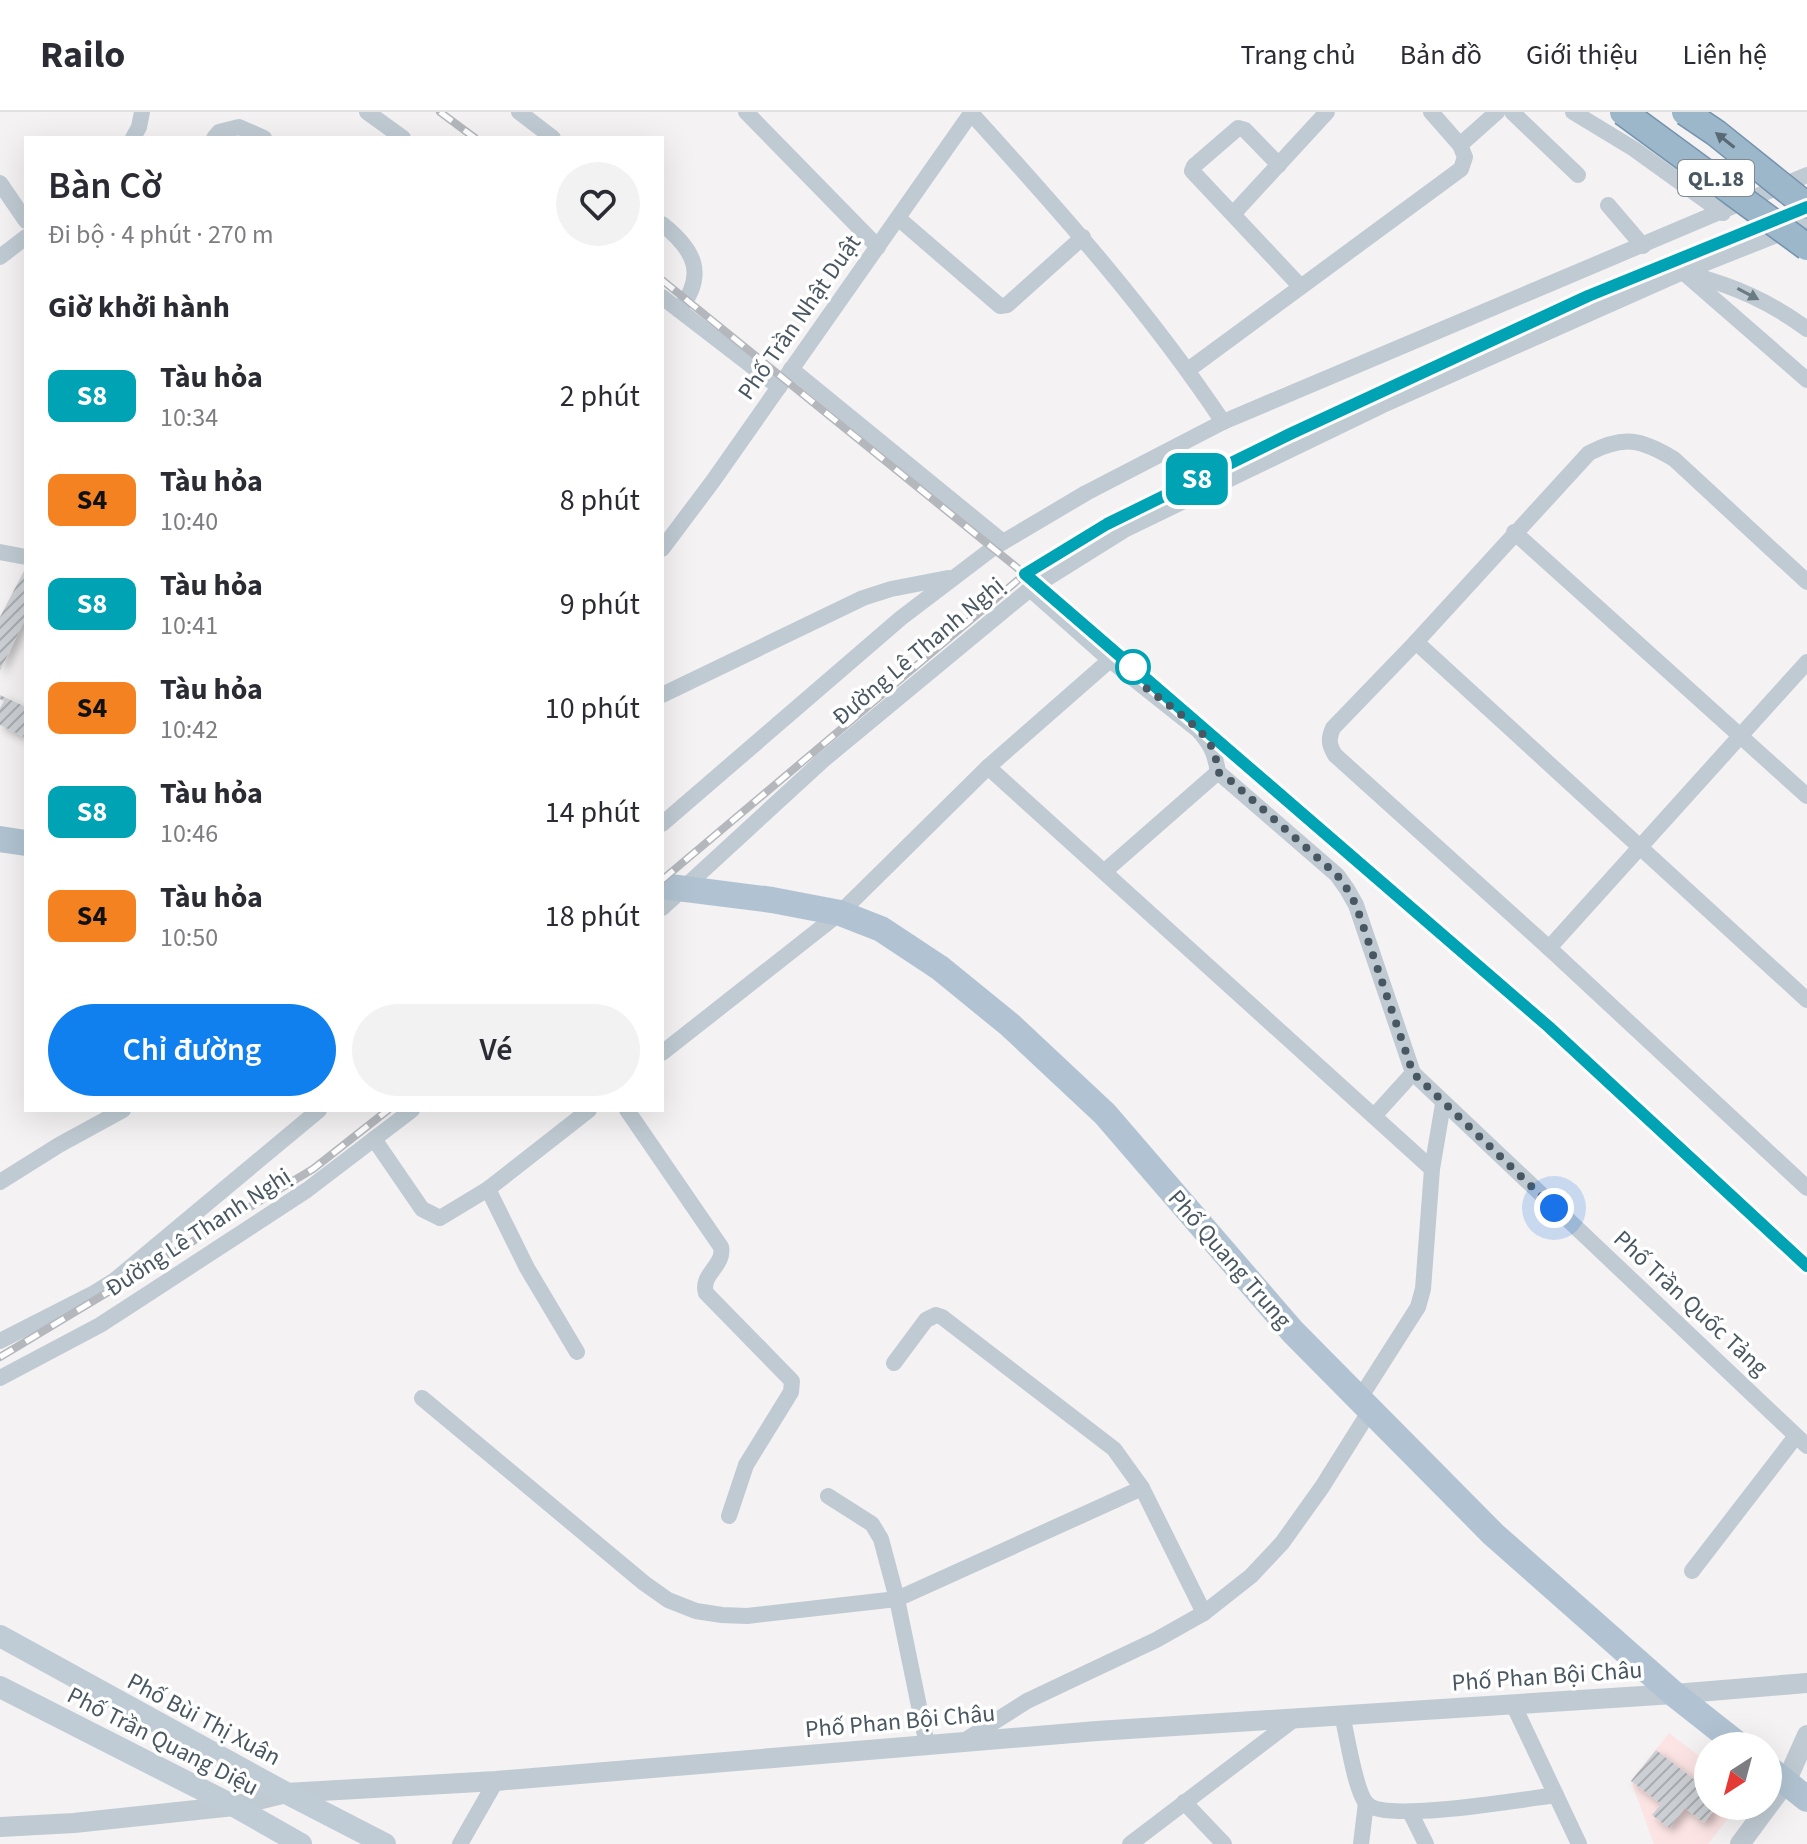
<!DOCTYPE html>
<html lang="vi">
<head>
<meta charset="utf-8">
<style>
	:root { --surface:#fff; --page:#f2f2f3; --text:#2b2b33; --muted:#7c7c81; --line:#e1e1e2; --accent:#1180ef }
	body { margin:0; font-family:"Source Sans 3",sans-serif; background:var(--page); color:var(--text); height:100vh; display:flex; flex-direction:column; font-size:30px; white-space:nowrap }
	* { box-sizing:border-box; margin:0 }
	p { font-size:26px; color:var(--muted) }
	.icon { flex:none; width:44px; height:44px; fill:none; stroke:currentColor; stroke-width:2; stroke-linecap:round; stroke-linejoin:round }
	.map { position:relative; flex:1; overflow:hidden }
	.details { position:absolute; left:24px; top:24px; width:640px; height:976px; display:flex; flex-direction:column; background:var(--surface); border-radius:0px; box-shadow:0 8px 32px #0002 }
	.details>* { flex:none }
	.badge { padding:0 16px; border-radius:12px; font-size:28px; line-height:52px }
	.needle { width:52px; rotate:216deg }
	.controls { position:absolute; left:1694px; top:1620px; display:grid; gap:16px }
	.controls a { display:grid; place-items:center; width:88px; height:88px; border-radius:50%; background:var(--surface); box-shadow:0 8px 32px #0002; font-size:40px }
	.you { position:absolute; width:40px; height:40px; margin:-20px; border:6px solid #fff; border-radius:50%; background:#1a73e8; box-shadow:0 0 0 12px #1a73e833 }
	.map>.badge { position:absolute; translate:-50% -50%; box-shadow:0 0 0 4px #fff }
	h2 { padding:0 24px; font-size:30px; line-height:72px }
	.round { display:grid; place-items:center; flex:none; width:84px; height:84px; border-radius:42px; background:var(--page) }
	.overview { display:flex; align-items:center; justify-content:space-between; height:136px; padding:0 24px }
	h1 { font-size:38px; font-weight:600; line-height:60px }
	.action { display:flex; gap:16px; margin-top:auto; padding:16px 24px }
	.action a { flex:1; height:92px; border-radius:48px; background:var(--accent); color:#fff; font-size:32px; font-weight:600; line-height:92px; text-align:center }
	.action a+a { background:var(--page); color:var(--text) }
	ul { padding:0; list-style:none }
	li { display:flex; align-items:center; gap:24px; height:104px; padding:0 24px }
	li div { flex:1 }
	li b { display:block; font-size:30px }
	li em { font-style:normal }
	li .badge { min-width:88px; font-weight:700; text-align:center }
	header { display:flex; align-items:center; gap:48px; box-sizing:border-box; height:112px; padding:0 40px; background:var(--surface); border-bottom:2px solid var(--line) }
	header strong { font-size:38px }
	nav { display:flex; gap:44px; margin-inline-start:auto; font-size:28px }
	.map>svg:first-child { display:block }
</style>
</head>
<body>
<header>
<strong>Railo</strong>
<nav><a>Trang chủ</a><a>Bản đồ</a><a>Giới thiệu</a><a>Liên hệ</a></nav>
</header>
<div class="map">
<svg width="1807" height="1732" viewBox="0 0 1807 1732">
	<defs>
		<pattern id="building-hatch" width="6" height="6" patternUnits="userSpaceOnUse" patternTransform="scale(2)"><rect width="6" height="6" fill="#ccd0d4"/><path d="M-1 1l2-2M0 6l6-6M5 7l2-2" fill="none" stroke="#a8acaf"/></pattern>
		<filter id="shadow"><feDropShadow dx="4.5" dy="4.5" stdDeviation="4" flood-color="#0004"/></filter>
	</defs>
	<rect width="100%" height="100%" fill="#f4f2f2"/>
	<polygon fill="#fde4e4" points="1669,1621 1708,1651 1708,1694 1738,1694 1708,1732 1654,1732 1631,1669"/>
	<g fill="url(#building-hatch)" filter="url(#shadow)">
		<polygon points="24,459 26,460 26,505 0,559 0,505"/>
		<polygon points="0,583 26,595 26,626 0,613 0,596 4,589 0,587"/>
		<polygon points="1656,1638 1708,1678 1708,1694 1717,1694 1704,1711 1685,1696 1669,1716 1652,1703 1661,1692 1631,1669"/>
	</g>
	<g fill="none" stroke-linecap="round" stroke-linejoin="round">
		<g stroke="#bfcad2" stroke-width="16">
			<polyline points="367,0 403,26"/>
			<polyline points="519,0 553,26"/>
			<polyline points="746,0 878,135"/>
			<polyline points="1512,0 1578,63"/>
			<polyline points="1573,0 1634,37 1723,101"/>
			<path d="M971 1C1061 100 1149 199 1223 310"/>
			<polyline points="133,26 139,15 142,0"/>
			<polyline points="214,26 219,20 239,15 264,26"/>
			<polyline points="1460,33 1497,0"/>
			<polyline points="1279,53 1245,18 1238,16 1194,54 1192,59 1300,174"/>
			<polyline points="0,71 26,109"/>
			<polyline points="1608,93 1643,134"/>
			<polyline points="1234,101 1327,0"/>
			<polyline points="898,106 1000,194 1007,193 1083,125"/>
			<path d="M662 112C695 138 707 163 679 198"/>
			<polyline points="0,145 26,125"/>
			<polyline points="1683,160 1807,268"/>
			<path d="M1689 162C1734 174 1769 189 1807 217"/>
			<polyline points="662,185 779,275"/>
			<polyline points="791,257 1003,430"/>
			<polyline points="1188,258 1461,57 1465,45 1460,33 1431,0"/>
			<polyline points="1514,420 1807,684"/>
			<polyline points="662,437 713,369 972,0"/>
			<polyline points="0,440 26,445"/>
			<path d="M1807 470 1674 347C1641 327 1624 323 1589 341L1416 530 1333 616C1328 627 1329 633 1335 643L1549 836 1807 1076"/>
			<path d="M1030 477 1110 548 1198 618C1211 632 1215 642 1218 660L1337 763 1347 777 1356 793 1413 961 1807 1334"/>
			<polyline points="1416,530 1807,888"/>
			<polyline points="662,583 863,486 891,477 948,466"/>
			<polyline points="988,655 1432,1057"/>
			<polyline points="662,712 901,506 993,436 1086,381 1223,310 1807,63"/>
			<polyline points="1105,759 1218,660"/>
			<polyline points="662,796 822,649 1030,477 1126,417 1383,293 1683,160 1807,111"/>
			<polyline points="1549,836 1807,550"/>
			<polyline points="662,941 840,801 988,655 1110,548"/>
			<path d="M627 998 721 1135C725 1154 700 1162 706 1181L792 1269 791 1280 746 1353 729 1404"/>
			<polyline points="1374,1004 1413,961"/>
			<polyline points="374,1027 422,1097 440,1106 488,1077 589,998"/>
			<polyline points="0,1070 59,1033 123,998"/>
			<polyline points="488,1077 527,1156 577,1240"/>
			<polyline points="0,1229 94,1181 115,1168 319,998"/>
			<polyline points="894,1251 926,1208 936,1203 942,1205 1114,1337 1142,1376 1204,1501"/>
			<polyline points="0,1266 100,1213 157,1176 307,1078 412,998"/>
			<polyline points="422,1286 644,1471 668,1488 696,1499 722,1503 747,1504 897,1487 1142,1376"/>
			<polyline points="1360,1286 1418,1195 1423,1177 1432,1057 1443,992"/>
			<polyline points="828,1384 872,1412 881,1427 897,1487 927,1633"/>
			<polyline points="1692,1459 1796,1324"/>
			<polyline points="1513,1592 1579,1732"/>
			<path d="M1342 1603C1347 1622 1355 1680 1367 1692 1386 1711 1525 1687 1556 1683"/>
			<polyline points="964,1629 1027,1589 1156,1528 1204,1501 1251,1464 1282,1431 1322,1375 1371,1297"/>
			<polyline points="1184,1690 1224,1732"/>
			<polyline points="1410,1700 1426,1732"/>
			<polyline points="460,1732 496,1669"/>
			<polyline points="1130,1732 1296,1606"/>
			<polyline points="1361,1732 1366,1691"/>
		</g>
		<g stroke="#bfcad2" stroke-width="20">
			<polyline points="0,1715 74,1711 234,1694 286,1681 496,1669 1097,1619 1674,1582 1807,1571"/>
			<polyline points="1740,1732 1786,1670 1807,1623"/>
		</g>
		<g stroke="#bfccd6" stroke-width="22">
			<polyline points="0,1524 286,1681 385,1732"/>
			<polyline points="0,1575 234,1694 301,1732"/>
		</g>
		<g stroke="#b1c3d2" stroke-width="26">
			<polyline points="0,727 26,731"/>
			<polyline points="662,774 772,788 840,801 881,817 940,856 1010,913 1105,1002 1293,1220 1493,1422 1674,1582 1740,1634"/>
			<polyline points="1768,1656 1807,1687"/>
		</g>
		<defs>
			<g id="rail">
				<polyline points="440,0 475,26"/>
				<polyline points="662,168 1047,480 1549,915 1807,1154"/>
				<polyline points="662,768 1025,462 1107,412 1290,322 1588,184 1807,95"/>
				<polyline points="0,1245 313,1057 388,998"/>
			</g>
		</defs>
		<use href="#rail" stroke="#b4b8bd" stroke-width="8"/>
		<use href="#rail" stroke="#fff" stroke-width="5" stroke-dasharray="15" stroke-linecap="butt"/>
		<defs>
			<g id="trunk-bridge">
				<polyline points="1623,0 1807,135"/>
				<polyline points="1685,0 1716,21 1807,94"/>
			</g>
		</defs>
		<use href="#trunk-bridge" stroke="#7393ae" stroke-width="29" stroke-linecap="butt"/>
		<use href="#trunk-bridge" stroke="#9cb6ca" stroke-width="26"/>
	</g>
	<defs><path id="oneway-solid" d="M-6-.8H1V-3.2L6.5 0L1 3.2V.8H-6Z" transform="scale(2)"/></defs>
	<use fill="#596a76" href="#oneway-solid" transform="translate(1725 28) rotate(-142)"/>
	<use fill="#6c7a83" href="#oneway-solid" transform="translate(1748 182) rotate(28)"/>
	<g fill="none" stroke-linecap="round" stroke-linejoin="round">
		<defs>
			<polyline id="line" points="1807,95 1588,184 1290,322 1107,412 1025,462 1549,915 1807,1154"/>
		</defs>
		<use href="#line" stroke="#fff" stroke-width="18"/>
		<use href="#line" stroke="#00a3b4" stroke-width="12"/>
		<path stroke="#485761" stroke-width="8" stroke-dasharray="0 14.4" d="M1133 555 1132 565C1154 583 1194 609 1209 630 1215 640 1217 650 1218 660L1231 669 1337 763 1347 777 1356 793 1413 961 1554 1096"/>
	</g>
	<circle fill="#fff" stroke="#00a3b4" stroke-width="4" cx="1133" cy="555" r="16"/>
	<g text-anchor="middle" stroke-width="7" stroke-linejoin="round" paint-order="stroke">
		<rect fill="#fff" stroke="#7f8990" stroke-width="2" x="1678" y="48" width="76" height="36" rx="6"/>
		<g font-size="22" font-weight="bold" fill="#485761">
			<text x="1716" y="74">QL.18</text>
		</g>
		<g font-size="24" fill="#485761" stroke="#fff">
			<text transform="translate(799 205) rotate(-55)" y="8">Phố Trần Nhật Duật</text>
			<text transform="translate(918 539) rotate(-40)" y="8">Đường Lê Thanh Nghị</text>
			<text transform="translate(198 1120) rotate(-33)" y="8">Đường Lê Thanh Nghị</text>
			<text transform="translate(1230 1147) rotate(49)" y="8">Phố Quang Trung</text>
			<text transform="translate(1691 1191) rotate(43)" y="8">Phố Trần Quốc Tảng</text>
			<text transform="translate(1547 1564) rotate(-4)" y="8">Phố Phan Bội Châu</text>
			<text transform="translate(204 1607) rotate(28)" y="8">Phố Bùi Thị Xuân</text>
			<text transform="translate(900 1609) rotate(-5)" y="8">Phố Phan Bội Châu</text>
			<text transform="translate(163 1629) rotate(27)" y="8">Phố Trần Quang Diệu</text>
		</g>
	</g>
</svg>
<div class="controls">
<a><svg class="needle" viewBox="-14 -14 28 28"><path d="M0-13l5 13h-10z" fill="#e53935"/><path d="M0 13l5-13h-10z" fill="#7c7c81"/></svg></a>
</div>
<div class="you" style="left:1554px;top:1096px"></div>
<b class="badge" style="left:1197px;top:367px;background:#00a3b4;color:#fff">S8</b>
<section class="details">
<div class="overview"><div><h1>Bàn Cờ</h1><p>Đi bộ · 4 phút · 270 m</p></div><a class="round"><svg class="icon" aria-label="heart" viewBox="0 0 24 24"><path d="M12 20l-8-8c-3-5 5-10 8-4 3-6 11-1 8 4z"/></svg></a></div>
<h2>Giờ khởi hành</h2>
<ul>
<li><span class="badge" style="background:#00a3b4;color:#fff">S8</span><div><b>Tàu hỏa</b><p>10:34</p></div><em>2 phút</em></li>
<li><span class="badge" style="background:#f58220;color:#111">S4</span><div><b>Tàu hỏa</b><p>10:40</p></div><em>8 phút</em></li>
<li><span class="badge" style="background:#00a3b4;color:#fff">S8</span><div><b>Tàu hỏa</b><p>10:41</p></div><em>9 phút</em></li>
<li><span class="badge" style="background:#f58220;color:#111">S4</span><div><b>Tàu hỏa</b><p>10:42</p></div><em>10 phút</em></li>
<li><span class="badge" style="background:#00a3b4;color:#fff">S8</span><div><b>Tàu hỏa</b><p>10:46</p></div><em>14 phút</em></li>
<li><span class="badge" style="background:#f58220;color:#111">S4</span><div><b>Tàu hỏa</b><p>10:50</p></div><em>18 phút</em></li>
</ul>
<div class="action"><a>Chỉ đường</a><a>Vé</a></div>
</section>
</div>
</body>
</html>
